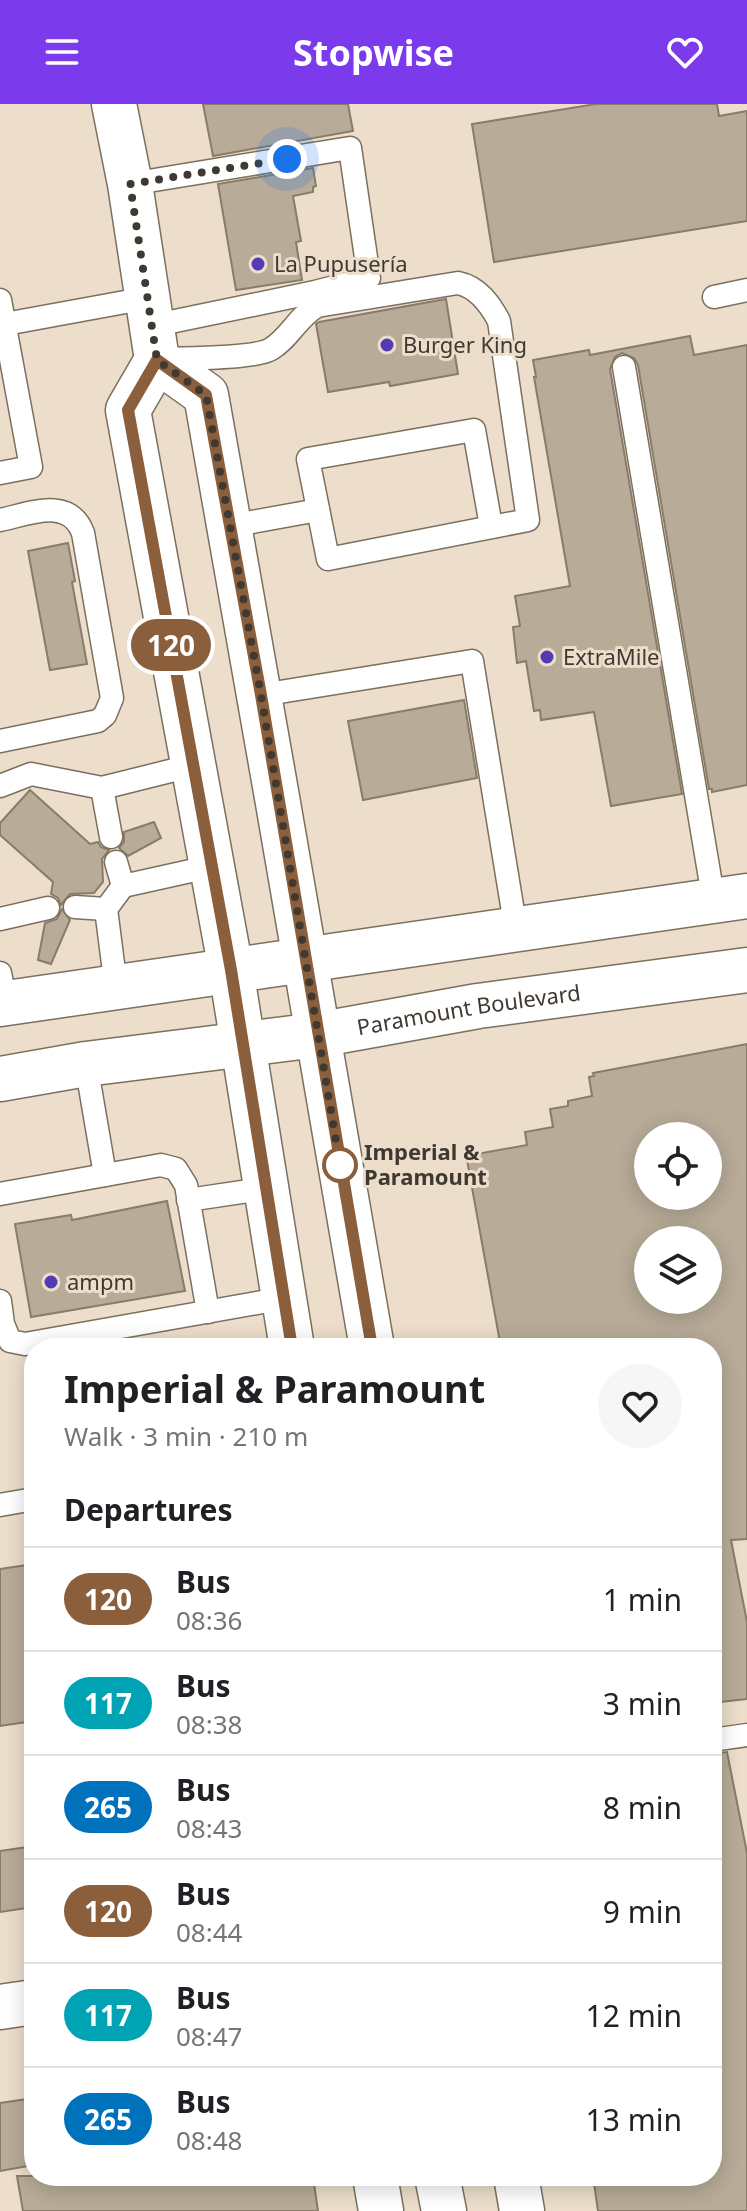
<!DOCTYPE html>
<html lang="en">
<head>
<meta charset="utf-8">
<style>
	:root { --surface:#fff; --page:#f6f6f6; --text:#202124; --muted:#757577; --line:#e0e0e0; --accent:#7c3aed }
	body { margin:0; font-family:"Noto Sans",sans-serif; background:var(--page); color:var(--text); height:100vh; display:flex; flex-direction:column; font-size:30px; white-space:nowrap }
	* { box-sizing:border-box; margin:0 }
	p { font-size:26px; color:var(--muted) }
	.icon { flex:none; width:44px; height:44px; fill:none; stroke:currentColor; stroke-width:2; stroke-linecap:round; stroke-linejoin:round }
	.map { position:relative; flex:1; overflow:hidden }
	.panel { position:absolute; left:24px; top:1234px; width:698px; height:848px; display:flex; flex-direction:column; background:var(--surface); border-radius:32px; box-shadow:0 4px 20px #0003 }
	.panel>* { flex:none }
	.badge { padding:0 16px; border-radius:26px; font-size:28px; line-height:52px }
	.controls { position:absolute; left:634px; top:1018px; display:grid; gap:16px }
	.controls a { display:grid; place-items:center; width:88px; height:88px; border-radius:50%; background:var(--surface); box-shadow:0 4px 20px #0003; font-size:40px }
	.you { position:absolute; width:40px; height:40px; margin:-20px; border:6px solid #fff; border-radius:50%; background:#1a73e8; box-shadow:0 0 0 12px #1a73e833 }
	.map>.badge { position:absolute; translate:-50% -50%; box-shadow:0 0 0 4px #fff }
	h2 { padding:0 40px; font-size:30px; line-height:72px }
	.round { display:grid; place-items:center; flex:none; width:84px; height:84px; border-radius:42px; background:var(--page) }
	.headline { display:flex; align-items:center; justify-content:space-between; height:136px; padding:0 40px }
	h1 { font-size:38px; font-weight:700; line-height:60px }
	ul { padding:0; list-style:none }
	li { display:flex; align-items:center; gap:24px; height:104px; padding:0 40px; border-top:2px solid var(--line) }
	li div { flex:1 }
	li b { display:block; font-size:30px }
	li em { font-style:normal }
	li .badge { min-width:88px; font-weight:700; text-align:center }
	header { display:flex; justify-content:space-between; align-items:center; height:104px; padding:0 40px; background:var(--accent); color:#fff; font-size:36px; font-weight:700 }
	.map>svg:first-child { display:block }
</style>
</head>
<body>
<header><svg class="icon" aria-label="menu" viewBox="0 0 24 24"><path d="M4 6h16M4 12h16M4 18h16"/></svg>Stopwise<svg class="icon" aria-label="heart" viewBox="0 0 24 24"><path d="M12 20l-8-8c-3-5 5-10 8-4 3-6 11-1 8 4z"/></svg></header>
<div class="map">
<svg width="747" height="2107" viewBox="0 0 747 2107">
	<rect width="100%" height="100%" fill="#ecdecb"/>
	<g fill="#b8ab98" stroke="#887c6a" stroke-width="2" fill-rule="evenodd">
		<polygon points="203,0 348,0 353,27 213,52"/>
		<polygon points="596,0 717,0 719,12 747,7 747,117 494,158 472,20"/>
		<polygon points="313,64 316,82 313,83 313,88 293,92 301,137 296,138 302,176 236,186 218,80"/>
		<polygon points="446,195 458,270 390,282 389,278 328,288 316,220 319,218"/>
		<polygon points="690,232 694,251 747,241 747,681 712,688 712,685 709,685 638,261 634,254 622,249 615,253 610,265 682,690 611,702 594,608 541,616 540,606 534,607 526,557 517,559 513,523 520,522 515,492 570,482 534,273 536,273 533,256 589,246 590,251"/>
		<polygon points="68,439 75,477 72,478 87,560 50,566 28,447"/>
		<polygon points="464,596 477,674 363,696 348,617"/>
		<polygon points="30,686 90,740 98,738 101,743 109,746 102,755 103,778 94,789 70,790 61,801 58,794 51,790 53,778 0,731 0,719"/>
		<polygon points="154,718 161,734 128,752 119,744 124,738 124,728"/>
		<polygon points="62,805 70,816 51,860 38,856 45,819 57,815"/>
		<path d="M747 940V1435L731 1436 747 1518V1595L712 1599V1244H501L467 1056 472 1055 471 1051 527 1041 525 1028 553 1023 550 1005 568 1002V997L592 992 589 973 594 972 593 969ZM648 1032H708V1092H648ZM648 1136H708V1196H648Z"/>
		<polygon points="167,1097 185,1187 31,1213 15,1120 71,1111 72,1116"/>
		<polygon points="34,1460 34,1617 0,1622 0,1465"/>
		<polygon points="727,1648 747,1749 747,2107 598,2107 593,2072 712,2072 712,1650"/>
		<polygon points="28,1743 34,1781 34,1803 0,1808 0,1747"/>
		<polygon points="34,1994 34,2061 0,2067 0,1999"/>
		<polygon points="17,2072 313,2072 318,2107 23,2107"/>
	</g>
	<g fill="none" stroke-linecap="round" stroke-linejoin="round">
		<defs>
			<g id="lane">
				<polyline points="130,80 350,44 369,174 315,188 151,222"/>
				<polyline points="714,193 747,186"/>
				<polyline points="0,196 31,363 0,369"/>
				<polyline points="0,221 147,194"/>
				<path d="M164 255C187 254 254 255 271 245 290 234 297 213 317 202L458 179C478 183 490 200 499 217L528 416 328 455 308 355 474 326 491 422"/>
				<polyline points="624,263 714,798"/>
				<path d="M0 416C29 410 69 392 83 429L112 594 105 611 98 617 0 637"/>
				<polyline points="230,422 318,406"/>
				<polyline points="261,591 472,557 516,826"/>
				<polyline points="0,682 31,670 102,684"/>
				<polyline points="111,733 102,684 194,661"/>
				<polyline points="116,758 123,782"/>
				<polyline points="75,803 106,805"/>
				<polyline points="0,815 48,804"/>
				<polyline points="0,869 6,899"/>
				<polyline points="116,883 106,805 123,782 213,762"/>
				<polyline points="86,960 105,1071"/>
				<polyline points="0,1090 161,1061 176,1065 186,1081 208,1208"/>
				<polyline points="188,1096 268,1084"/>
				<polyline points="0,1197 3,1220 10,1237 25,1240 285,1194"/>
				<polyline points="0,1401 34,1395"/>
				<polyline points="712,1636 747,1631"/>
			</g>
			<g id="street">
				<polyline points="0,1903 34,1898"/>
				<polyline points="375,2072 381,2107"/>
			</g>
			<g id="secondary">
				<polyline points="0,900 747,792"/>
				<path id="s1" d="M0 975 86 960 317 931 478 902 747 866"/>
			</g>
			<g id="primary">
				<polyline points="114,0 130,80 157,256 128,306 231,866 292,1244"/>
				<path d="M157 256 206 291C264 608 316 927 372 1244"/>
				<polyline points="437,2072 444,2107"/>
				<polyline points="516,2072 522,2107"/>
			</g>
		</defs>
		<use href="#lane" stroke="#7c6f5e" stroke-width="25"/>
		<use href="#street" stroke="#7c6f5e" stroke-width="47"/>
		<use href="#secondary" stroke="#7c6f5e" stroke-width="47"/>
		<use href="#primary" stroke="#7c6f5e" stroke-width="47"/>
		<use href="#lane" stroke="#fff" stroke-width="22"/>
		<use href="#street" stroke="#fff" stroke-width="44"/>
		<use href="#secondary" stroke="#fff" stroke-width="44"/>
		<use href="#primary" stroke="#fff" stroke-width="44"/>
	</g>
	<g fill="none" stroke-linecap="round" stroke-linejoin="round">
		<defs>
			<polyline id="line" points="292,1244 231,866 128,306 157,256 206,291 261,591 372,1244"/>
		</defs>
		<use href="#line" stroke="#fff" stroke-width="18"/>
		<use href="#line" stroke="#8b5e3c" stroke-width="12"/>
		<polyline stroke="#3f3931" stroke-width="8" stroke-dasharray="0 14.4" points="287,55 130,80 157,256 206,291 261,591 340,1061"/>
	</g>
	<g fill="#543bb3" stroke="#ecdecb" stroke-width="3">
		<circle cx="258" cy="160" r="8"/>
		<circle cx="387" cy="241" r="8"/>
		<circle cx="547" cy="553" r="8"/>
		<circle cx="51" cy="1178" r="8"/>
	</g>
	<circle fill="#fff" stroke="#8b5e3c" stroke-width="4" cx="340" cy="1061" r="16"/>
	<g text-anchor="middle" stroke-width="6" stroke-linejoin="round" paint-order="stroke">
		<g font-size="22" fill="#3f3931" stroke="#ecdecb" text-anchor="start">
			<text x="274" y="168">La Pupusería</text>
			<text x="403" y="249">Burger King</text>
			<text x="563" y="561">ExtraMile</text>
			<text x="67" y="1186">ampm</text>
		</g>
		<g font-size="22" fill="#3f3931" stroke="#ecdecb">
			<text dy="8" stroke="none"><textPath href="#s1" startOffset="474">Paramount Boulevard</textPath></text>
		</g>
		<g font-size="22" font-weight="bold" fill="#3f3931" stroke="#ecdecb" text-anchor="start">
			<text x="364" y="1056">Imperial &amp;<tspan x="364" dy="25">Paramount</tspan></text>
		</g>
	</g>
</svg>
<div class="controls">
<a><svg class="icon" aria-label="locate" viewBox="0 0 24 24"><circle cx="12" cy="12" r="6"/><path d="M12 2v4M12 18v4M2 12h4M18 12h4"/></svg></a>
<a><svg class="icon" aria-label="layers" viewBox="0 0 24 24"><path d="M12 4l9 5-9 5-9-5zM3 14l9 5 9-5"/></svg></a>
</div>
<div class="you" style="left:287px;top:55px"></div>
<b class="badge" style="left:171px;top:541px;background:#8b5e3c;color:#fff">120</b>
<section class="panel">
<div class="headline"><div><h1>Imperial &amp; Paramount</h1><p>Walk · 3 min · 210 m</p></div><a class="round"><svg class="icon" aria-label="heart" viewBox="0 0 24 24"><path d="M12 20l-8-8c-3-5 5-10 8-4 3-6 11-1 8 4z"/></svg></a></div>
<h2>Departures</h2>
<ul>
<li><span class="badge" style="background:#8b5e3c;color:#fff">120</span><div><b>Bus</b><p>08:36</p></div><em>1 min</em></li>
<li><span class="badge" style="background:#00a3b4;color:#fff">117</span><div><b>Bus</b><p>08:38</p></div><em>3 min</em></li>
<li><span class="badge" style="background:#0072bc;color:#fff">265</span><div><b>Bus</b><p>08:43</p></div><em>8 min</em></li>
<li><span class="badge" style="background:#8b5e3c;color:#fff">120</span><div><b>Bus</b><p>08:44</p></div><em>9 min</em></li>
<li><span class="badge" style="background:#00a3b4;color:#fff">117</span><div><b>Bus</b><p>08:47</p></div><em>12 min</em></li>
<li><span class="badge" style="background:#0072bc;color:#fff">265</span><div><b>Bus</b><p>08:48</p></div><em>13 min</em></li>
</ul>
</section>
</div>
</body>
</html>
